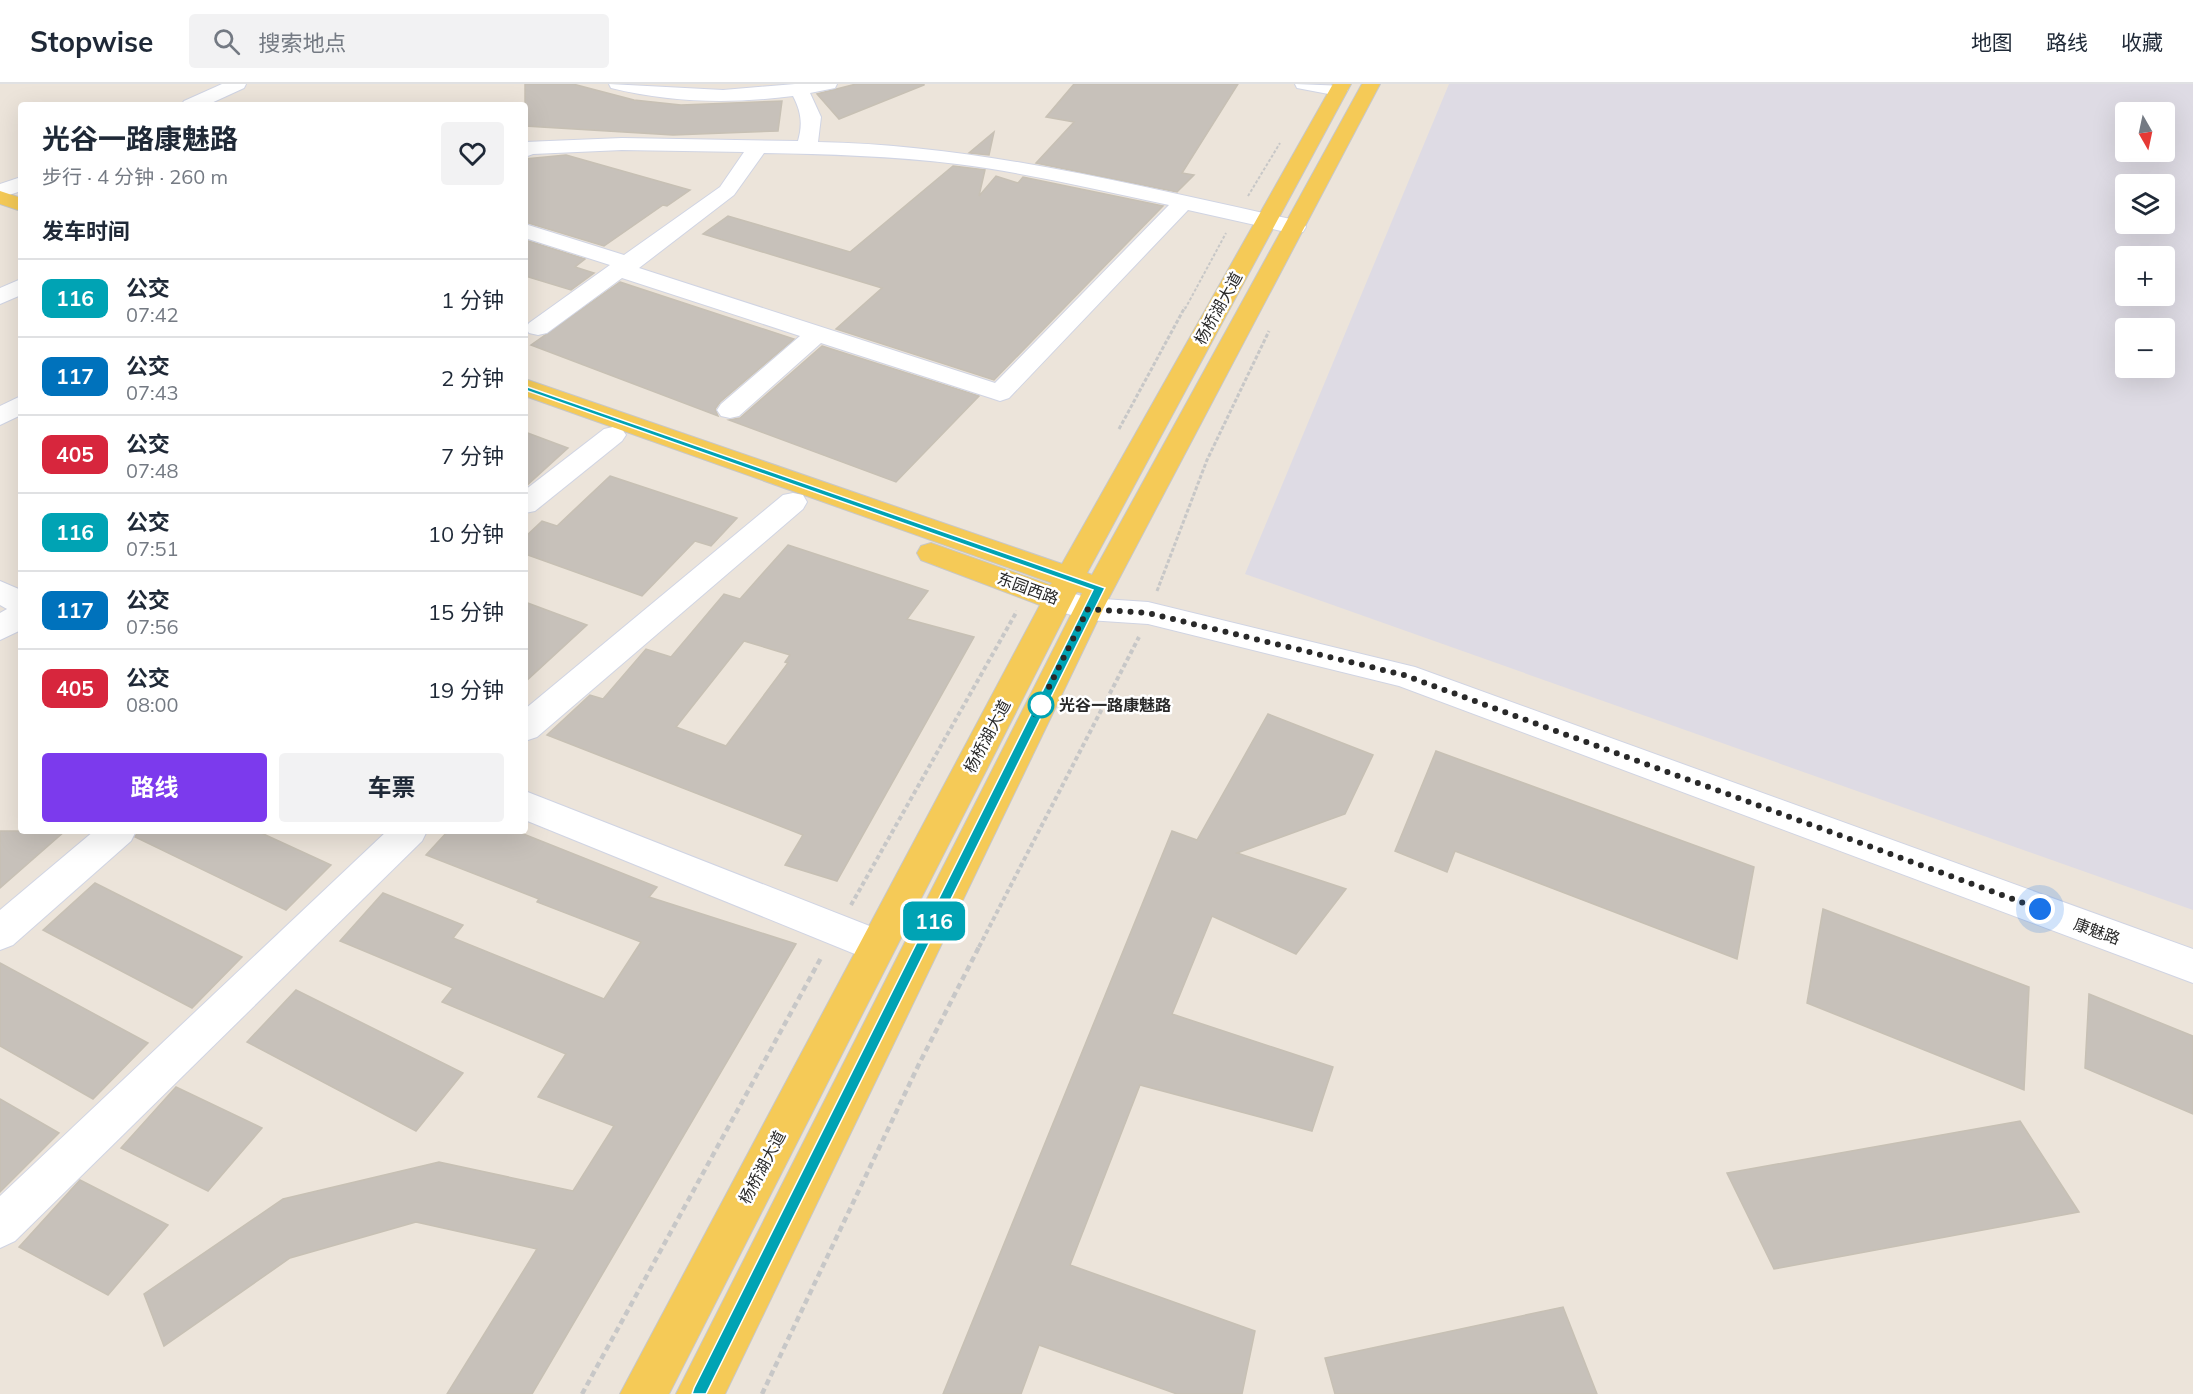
<!DOCTYPE html>
<html lang="zh">
<head>
<meta charset="utf-8">
<style>
	:root { --surface:#fff; --page:#f2f2f3; --text:#1f2937; --muted:#747a83; --line:#e0e1e3; --accent:#7c3aed }
	body { margin:0; font-family:Mulish,"Noto Sans SC",sans-serif; background:var(--page); color:var(--text); height:100vh; display:flex; flex-direction:column; font-size:22px; white-space:nowrap }
	* { box-sizing:border-box; margin:0 }
	p { font-size:20px; color:var(--muted) }
	.icon { flex:none; width:33px; height:33px; fill:none; stroke:currentColor; stroke-width:2; stroke-linecap:round; stroke-linejoin:round }
	.map { position:relative; flex:1; overflow:hidden }
	.sheet { position:absolute; left:18px; top:18px; width:510px; height:732px; display:flex; flex-direction:column; background:var(--surface); border-radius:6px; box-shadow:0 6px 24px #0002 }
	.sheet>* { flex:none }
	.badge { padding:0 12px; border-radius:9px; font-size:21px; line-height:39px }
	.needle { width:39px; rotate:171deg }
	.fabs { position:absolute; left:2115px; top:18px; display:grid; gap:12px }
	.fabs a { display:grid; place-items:center; width:60px; height:60px; border-radius:6px; background:var(--surface); box-shadow:0 6px 24px #0002; font-size:30px }
	.you { position:absolute; width:30px; height:30px; margin:-15px; border:4px solid #fff; border-radius:50%; background:#1a73e8; box-shadow:0 0 0 9px #1a73e833 }
	.map>.badge { position:absolute; translate:-50% -50%; box-shadow:0 0 0 3px #fff }
	h2 { padding:0 24px; font-size:22px; line-height:54px }
	.round { display:grid; place-items:center; flex:none; width:63px; height:63px; border-radius:6px; background:var(--page) }
	.overview { display:flex; align-items:center; justify-content:space-between; height:102px; padding:0 24px }
	h1 { font-size:28px; font-weight:700; line-height:45px }
	.button { display:flex; gap:12px; margin-top:auto; padding:12px 24px }
	.button a { flex:1; height:69px; border-radius:6px; background:var(--accent); color:#fff; font-size:24px; font-weight:700; line-height:69px; text-align:center }
	.button a+a { background:var(--page); color:var(--text) }
	ul { padding:0; list-style:none }
	li { display:flex; align-items:center; gap:18px; height:78px; padding:0 24px; border-top:2px solid var(--line) }
	li div { flex:1 }
	li b { display:block; font-size:22px }
	li em { font-style:normal }
	li .badge { min-width:66px; font-weight:700; text-align:center }
	header { display:flex; align-items:center; gap:36px; box-sizing:border-box; height:84px; padding:0 30px; background:var(--surface); border-bottom:2px solid var(--line) }
	header strong { font-size:28px }
	nav { display:flex; gap:33px; margin-inline-start:auto; font-size:21px }
	.search { width:420px; height:54px; background:var(--page); display:flex; align-items:center; gap:15px; box-sizing:border-box; padding:0 21px; border-radius:6px; color:var(--muted); font-size:22px }
	.map>svg:first-child { display:block }
</style>
</head>
<body>
<header>
<strong>Stopwise</strong>
<div class="search"><svg class="icon" aria-label="search" viewBox="0 0 24 24"><circle cx="10" cy="10" r="6"/><path d="M15 15l6 6"/></svg>搜索地点</div>
<nav><a>地图</a><a>路线</a><a>收藏</a></nav>
</header>
<div class="map">
<svg width="2193" height="1310" viewBox="0 0 2193 1310">
	<rect width="100%" height="100%" fill="#ece4da"/>
	<path fill="#dedbe4" fill-rule="evenodd" d="M1449 0H2193V826L1245 490ZM2126 28H2164V68H2126ZM2126 100H2164V140H2126ZM2126 172H2164V212H2126ZM2126 244H2164V284H2126Z"/>
	<g fill="#c7c1ba" stroke="#c7c0b4" stroke-width="1.5" fill-rule="evenodd">
		<polygon points="525,0 573,0 634,16 681,21 782,17 778,47 673,51 525,42"/>
		<polygon points="856,0 924,0 924,1 839,35 817,10"/>
		<polygon points="1074,0 1238,0 1182,89 1194,91 1177,108 1036,79 1074,38 1046,33"/>
		<polygon points="994,48 989,71 969,69"/>
		<polygon points="566,71 690,106 667,122 663,121 604,162 525,138 525,75"/>
		<polygon points="953,82 985,86 979,112 996,92 1018,99 1023,93 1163,122 994,296 836,245 882,204 703,150 728,132 850,168"/>
		<polygon points="525,156 585,175 575,183 594,189 571,206 525,192"/>
		<polygon points="620,198 794,255 720,318 715,325 718,332 531,261"/>
		<polygon points="822,262 979,312 896,398 729,336 740,334"/>
		<polygon points="525,348 568,364 525,403"/>
		<polygon points="610,392 737,434 711,462 695,457 642,512 525,470 525,453 542,437 557,442"/>
		<path d="M788 461 928 507 907 535 974 553 837 797 785 781 803 751 547 651 590 611 603 615 646 565 671 573 724 510 740 515ZM744 557 790 571 785 578 788 579 726 662 676 643Z"/>
		<polygon points="525,518 587,541 525,598"/>
		<polygon points="1268,630 1373,671 1345,730 1237,769 1346,805 1296,870 1212,832 1172,930 1333,983 1312,1047 1140,1001 1070,1181 1255,1247 1242,1310 1177,1310 1039,1261 1021,1310 943,1310 1172,747 1197,756"/>
		<polygon points="1436,667 1754,783 1737,875 1455,767 1447,788 1395,767"/>
		<polygon points="0,747 65,747 0,804"/>
		<polygon points="138,747 257,747 331,781 286,826 135,753"/>
		<polygon points="448,747 516,747 657,803 649,813 796,860 532,1310 447,1310 537,1165 416,1138 290,1174 164,1262 144,1210 283,1115 439,1078 573,1107 614,1042 538,1013 566,970 442,918 453,904 340,857 383,809 463,841 453,854 604,915 641,858 537,818 539,815 426,771"/>
		<polygon points="95,799 242,873 192,924 43,846"/>
		<polygon points="1823,825 2029,903 2024,1006 1807,919"/>
		<polygon points="0,879 148,959 93,1015 0,962"/>
		<polygon points="296,906 463,989 416,1047 247,958"/>
		<polygon points="2089,910 2193,952 2193,1030 2085,984"/>
		<polygon points="176,1003 262,1044 208,1107 121,1064"/>
		<polygon points="0,1015 59,1049 0,1108"/>
		<polygon points="2020,1037 2079,1128 1774,1185 1727,1089"/>
		<polygon points="80,1096 168,1141 108,1211 19,1163"/>
		<polygon points="1563,1223 1597,1310 1335,1310 1325,1274"/>
	</g>
	<g fill="none" stroke-linecap="round" stroke-linejoin="round">
		<defs>
			<g id="minor">
				<polygon points="222,0 246,0 244,4 207,21 181,21 184,17"/>
				<path d="M609 0 723 6 795 0H837L835 4 810 9 821 33 818 58C980 61 1138 102 1295 136L1303 138 1306 143 1303 148 1295 150 1188 126 1009 314 1000 317 991 314 821 259 739 332 730 334 721 332 717 326 721 320 800 252 622 194 547 249 538 251 529 249 526 244 529 239 610 181 525 154V140L624 171 720 103 744 68 622 66 533 70 525 73V58L622 54 798 57C803 40 801 27 793 12 732 20 672 19 611 4ZM764 69C828 70 893 72 957 80 1028 89 1098 106 1169 121L995 299 639 184 734 111Z"/>
				<polygon points="1295,0 1346,2 1348,6 1339,12 1297,4"/>
				<polygon points="21,93 21,107 0,114 0,100"/>
				<polygon points="21,195 21,211 0,220 0,204"/>
				<polygon points="21,312 21,331 0,341 0,322"/>
				<polygon points="613,343 622,345 626,351 622,357 535,427 525,429 525,406 604,345"/>
				<polygon points="793,409 803,411 807,418 803,425 537,653 525,657 525,625 783,411"/>
				<polygon points="0,497 21,506 21,546 0,556 0,529 7,525 0,521"/>
				<polygon points="1059,505 1088,514 1148,518 1415,583 2193,865 2193,899 1399,602 1148,540 1088,536 1048,524 1044,516 1048,508"/>
				<polygon points="525,707 890,850 896,862 890,874 877,879 525,736"/>
				<polygon points="94,747 136,747 131,757 13,861 0,866 0,826"/>
				<polygon points="387,747 427,747 422,757 15,1157 0,1164 0,1112"/>
			</g>
			<g id="major">
				<polygon points="1333,0 1351,0 1087,489 1092,491 1362,0 1380,0 1103,525 725,1310 676,1310 1082,509 1077,508 669,1310 620,1310 1040,521 921,476 917,469 921,462 931,459 1050,501 1052,499 525,312 525,295 1062,480"/>
				<polygon points="0,107 21,114 21,127 0,120"/>
			</g>
		</defs>
		<use href="#minor" stroke="#d0d4e3" stroke-width="2"/>
		<use href="#major" stroke="#c7c7c7" stroke-width="2"/>
		<g stroke="#c7c7c7" stroke-width="2" stroke-dasharray="3 2" stroke-linecap="butt">
			<polyline points="1248,112 1280,59"/>
			<polyline points="1185,225 1226,149"/>
		</g>
		<g stroke="#c7c7c7" stroke-width="3" stroke-dasharray="4 2" stroke-linecap="butt">
			<polyline points="1119,345 1185,223"/>
			<polyline points="1157,507 1207,376 1269,247"/>
		</g>
		<g stroke="#c7c7c7" stroke-width="4" stroke-dasharray="4.5 3" stroke-linecap="butt">
			<polyline points="851,821 1017,527"/>
			<polyline points="979,863 1139,553"/>
		</g>
		<g stroke="#c7c7c7" stroke-width="4.5" stroke-dasharray="6 4" stroke-linecap="butt">
			<polyline points="582,1310 822,872"/>
			<polyline points="762,1310 919,980 980,861"/>
		</g>
		<use href="#minor" fill="#fff" fill-rule="evenodd"/>
		<use href="#major" fill="#f5ca57" fill-rule="evenodd"/>
	</g>
	<polygon fill="#00a3b4" stroke="#fff" stroke-width="1.5" points="522,301 1105,504 706,1310 692,1310 694,1304 1093,506 522,305"/>
	<g fill="none" stroke-linecap="round" stroke-linejoin="round">
		<polyline stroke="#292929" stroke-width="6" stroke-dasharray="0 10.8" points="1041,621 1035,631 1088,525 1148,529 1404,591 2040,825"/>
	</g>
	<circle fill="#fff" stroke="#00a3b4" stroke-width="3" cx="1041" cy="621" r="12"/>
	<g text-anchor="middle" stroke-width="5" stroke-linejoin="round" paint-order="stroke">
		<g font-size="16" fill="#292929" stroke="#fff">
			<text transform="translate(1218 224) rotate(-61)" y="6">杨桥湖大道</text>
			<text transform="translate(1028 504) rotate(20)" y="6">东园西路</text>
			<text transform="translate(987 652) rotate(-62)" y="6">杨桥湖大道</text>
			<text transform="translate(2097 847) rotate(20)" y="6">康魅路</text>
			<text transform="translate(762 1083) rotate(-62)" y="6">杨桥湖大道</text>
		</g>
		<g font-size="16" font-weight="bold" fill="#292929" stroke="#fff" text-anchor="start">
			<text x="1059" y="627">光谷一路康魅路</text>
		</g>
	</g>
</svg>
<div class="fabs">
<a><svg class="needle" viewBox="-14 -14 28 28"><path d="M0-13l5 13h-10z" fill="#e53935"/><path d="M0 13l5-13h-10z" fill="#747a83"/></svg></a>
<a><svg class="icon" aria-label="layers" viewBox="0 0 24 24"><path d="M12 4l9 5-9 5-9-5zM3 14l9 5 9-5"/></svg></a>
<a>+</a>
<a>−</a>
</div>
<div class="you" style="left:2040px;top:825px"></div>
<b class="badge" style="left:934px;top:837px;background:#00a3b4;color:#fff">116</b>
<section class="sheet">
<div class="overview"><div><h1>光谷一路康魅路</h1><p>步行 · 4 分钟 · 260 m</p></div><a class="round"><svg class="icon" aria-label="heart" viewBox="0 0 24 24"><path d="M12 20l-8-8c-3-5 5-10 8-4 3-6 11-1 8 4z"/></svg></a></div>
<h2>发车时间</h2>
<ul>
<li><span class="badge" style="background:#00a3b4;color:#fff">116</span><div><b>公交</b><p>07:42</p></div><em>1 分钟</em></li>
<li><span class="badge" style="background:#0072bc;color:#fff">117</span><div><b>公交</b><p>07:43</p></div><em>2 分钟</em></li>
<li><span class="badge" style="background:#d7263d;color:#fff">405</span><div><b>公交</b><p>07:48</p></div><em>7 分钟</em></li>
<li><span class="badge" style="background:#00a3b4;color:#fff">116</span><div><b>公交</b><p>07:51</p></div><em>10 分钟</em></li>
<li><span class="badge" style="background:#0072bc;color:#fff">117</span><div><b>公交</b><p>07:56</p></div><em>15 分钟</em></li>
<li><span class="badge" style="background:#d7263d;color:#fff">405</span><div><b>公交</b><p>08:00</p></div><em>19 分钟</em></li>
</ul>
<div class="button"><a>路线</a><a>车票</a></div>
</section>
</div>
</body>
</html>
